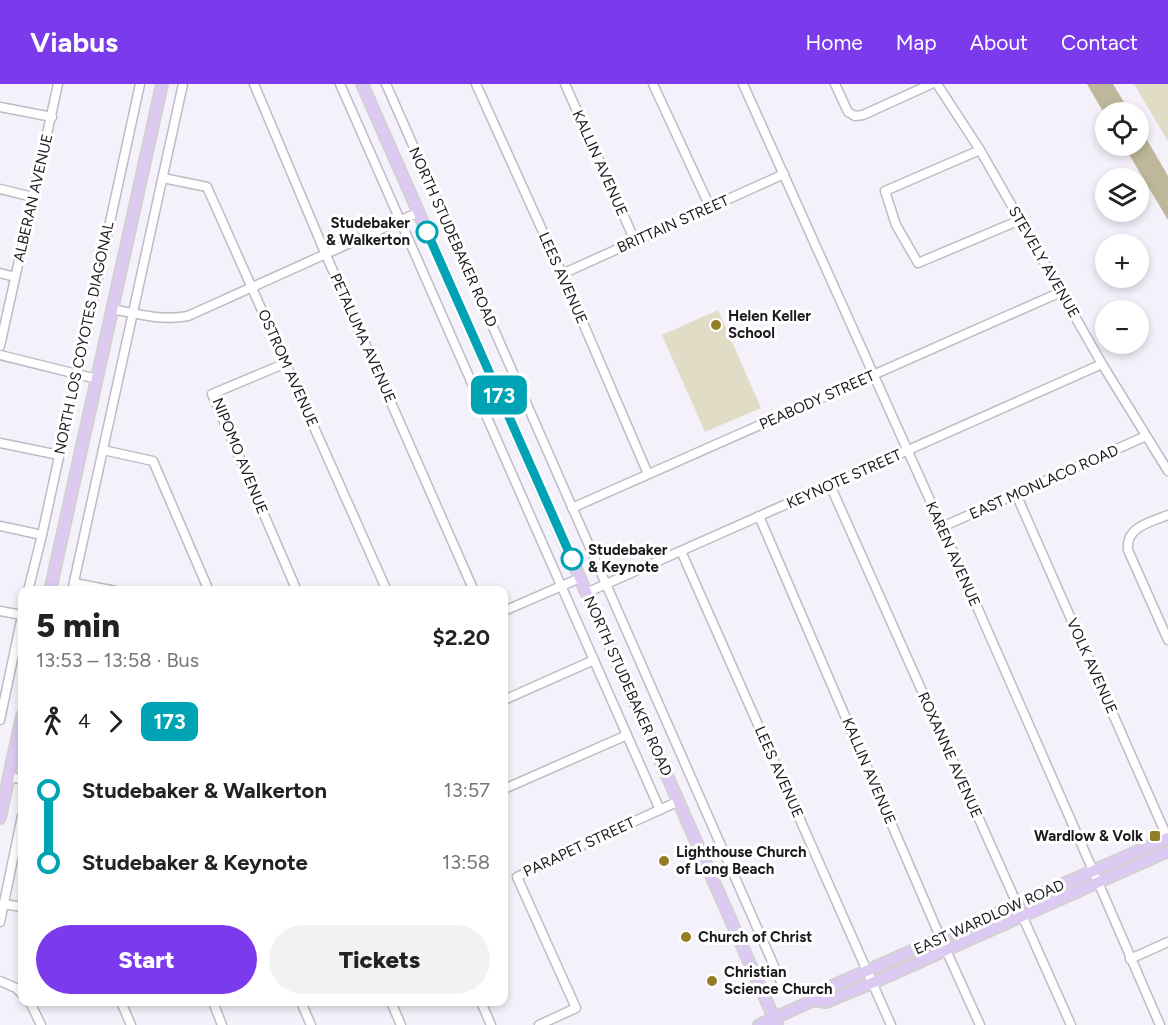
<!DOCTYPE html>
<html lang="en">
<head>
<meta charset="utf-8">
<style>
	:root { --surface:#fff; --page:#f2f2f2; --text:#222; --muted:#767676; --accent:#7c3aed }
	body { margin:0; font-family:Figtree,sans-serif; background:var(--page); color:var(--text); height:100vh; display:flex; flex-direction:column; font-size:22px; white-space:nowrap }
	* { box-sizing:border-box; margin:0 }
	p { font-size:20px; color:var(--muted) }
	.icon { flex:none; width:33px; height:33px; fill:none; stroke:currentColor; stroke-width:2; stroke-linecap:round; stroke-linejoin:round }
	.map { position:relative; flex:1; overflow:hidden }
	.details { position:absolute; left:18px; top:502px; width:490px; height:420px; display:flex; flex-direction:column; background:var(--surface); border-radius:12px; box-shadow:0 3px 9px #0003 }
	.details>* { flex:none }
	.badge { padding:0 12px; border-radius:9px; font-size:21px; line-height:39px }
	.fabs { position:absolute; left:1095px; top:18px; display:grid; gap:12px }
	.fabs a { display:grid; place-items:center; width:54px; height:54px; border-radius:50%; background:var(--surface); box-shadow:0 3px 9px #0003; font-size:30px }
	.map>.badge { position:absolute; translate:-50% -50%; box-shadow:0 0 0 3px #fff }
	.legs { display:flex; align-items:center; gap:9px; height:66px; padding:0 18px; font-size:20px }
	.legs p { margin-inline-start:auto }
	.overview { display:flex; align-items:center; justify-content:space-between; height:102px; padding:0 18px }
	h1 { font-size:33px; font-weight:800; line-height:45px }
	.action { display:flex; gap:12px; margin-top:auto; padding:12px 18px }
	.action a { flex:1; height:69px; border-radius:36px; background:var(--accent); color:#fff; font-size:24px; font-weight:800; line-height:69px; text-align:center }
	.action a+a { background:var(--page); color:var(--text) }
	ul { padding:0 18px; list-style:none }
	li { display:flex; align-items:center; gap:21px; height:72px; font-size:22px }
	li i { display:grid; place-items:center; width:9px; height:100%; margin:0 8px; background:currentColor }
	li i::after { content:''; width:15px; height:15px; margin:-8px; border:4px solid; border-radius:50%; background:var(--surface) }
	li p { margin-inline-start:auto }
	li:first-child i { background:linear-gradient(#0000 50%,currentColor 0) }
	li:last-child i { background:linear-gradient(currentColor 50%,#0000 0) }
	header { display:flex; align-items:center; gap:36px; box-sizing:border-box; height:84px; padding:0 30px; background:var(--accent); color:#fff }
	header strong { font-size:28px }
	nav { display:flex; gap:33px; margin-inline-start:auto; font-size:21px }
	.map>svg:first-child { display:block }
</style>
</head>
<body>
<header>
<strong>Viabus</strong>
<nav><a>Home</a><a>Map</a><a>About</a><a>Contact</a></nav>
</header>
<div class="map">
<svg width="1168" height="941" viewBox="0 0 1168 941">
	<rect width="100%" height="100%" fill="#f5f1fb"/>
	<g fill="#e1dcc6">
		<polygon points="1134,0 1168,0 1168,57 1163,49"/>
		<polygon points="718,226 761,324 705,348 662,251"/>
	</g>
	<g fill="#bfb79b">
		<polygon points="1087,0 1113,0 1130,28 1106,28 1105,31"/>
		<polygon points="1139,42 1168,92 1168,136 1124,62 1138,62"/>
	</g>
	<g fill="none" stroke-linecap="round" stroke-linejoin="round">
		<defs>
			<g id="minor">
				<polyline points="254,0 326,171 474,507"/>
				<polyline points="340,0 660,726"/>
				<polyline points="386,0 781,898"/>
				<polyline points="476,0 562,190 648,390"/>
				<polyline points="565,0 635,157"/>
				<polyline points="653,0 710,123"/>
				<polyline points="743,0 942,443 1098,798 1160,941"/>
				<polyline points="835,0 848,28 855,32 863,31 931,0"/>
				<polyline points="937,0 980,66 1102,280 1168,387"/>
				<polyline points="0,23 52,33"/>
				<polyline points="980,66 885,107 896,141 918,179 1020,136"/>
				<polyline points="163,94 207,103 387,507"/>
				<polyline points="0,105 33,113"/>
				<polyline points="0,189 15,193"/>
				<polyline points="562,190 784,90"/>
				<path d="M112 225C137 230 162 237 188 232L419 128"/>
				<polyline points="0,262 58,0"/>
				<polyline points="0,271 97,295"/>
				<polyline points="286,279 212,310 297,507"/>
				<polyline points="0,359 59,371"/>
				<polyline points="103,366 153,377 209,507"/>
				<polyline points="830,401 1071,941"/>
				<polyline points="1016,410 1168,755"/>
				<polyline points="572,424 1061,208"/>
				<path d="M1168 431C1151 438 1125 443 1128 466L1168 556"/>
				<polyline points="759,432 941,855 980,941"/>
				<polyline points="0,442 42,451"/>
				<polyline points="942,443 1146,352"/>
				<polyline points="681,467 891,941"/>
				<polyline points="74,499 116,507"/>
				<polyline points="28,507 42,451 140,0"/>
				<polyline points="72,507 183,0"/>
				<polyline points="586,509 1102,280"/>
				<polyline points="0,527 22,531"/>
				<polyline points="504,527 580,494"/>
				<polyline points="504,616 594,576"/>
				<polyline points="0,636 22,532"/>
				<polyline points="9,692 22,696"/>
				<polyline points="504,705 627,651"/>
				<polyline points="4,820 22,823"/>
				<polyline points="0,838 22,732"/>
				<polyline points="1130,875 1168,858"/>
				<polyline points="0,897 16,904 22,910"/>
				<polyline points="30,918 41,941"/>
				<polyline points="121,918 131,941"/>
				<polyline points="213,918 222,941"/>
				<polyline points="301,918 311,941"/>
				<polyline points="391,918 401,941"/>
				<polyline points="481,918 491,941"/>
				<polyline points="539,941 576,924 517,793 589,758 679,717"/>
			</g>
			<g id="major">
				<polyline points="362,0 777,941"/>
				<polyline points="50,507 162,0"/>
				<polyline points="0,734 22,632"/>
				<polyline points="814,916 826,918 872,899 1168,767"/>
				<polyline points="759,941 814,916 821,907 1168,754"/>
			</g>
		</defs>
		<use href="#minor" stroke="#bfbbc4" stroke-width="11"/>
		<use href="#major" stroke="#d2d1d2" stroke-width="14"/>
		<use href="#minor" stroke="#fff" stroke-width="8"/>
		<use href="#major" stroke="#ddcaf3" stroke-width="10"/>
	</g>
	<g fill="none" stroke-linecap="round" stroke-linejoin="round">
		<defs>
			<polyline id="line-1" points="427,148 572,475"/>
		</defs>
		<use href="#line-1" stroke="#fff" stroke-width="14"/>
		<use href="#line-1" stroke="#00a3b4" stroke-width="9"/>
	</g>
	<g fill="#fff" stroke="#00a3b4" stroke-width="3">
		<circle cx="427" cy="148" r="10"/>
		<circle cx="572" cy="475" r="10"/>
	</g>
	<g fill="#937e25" stroke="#fff" stroke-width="2">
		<circle cx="716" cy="241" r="6"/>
		<rect x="1149" y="746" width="12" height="12" rx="3"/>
		<circle cx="664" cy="777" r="6"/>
		<circle cx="686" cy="853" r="6"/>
		<circle cx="712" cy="897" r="6"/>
	</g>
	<g text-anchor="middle" stroke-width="6" stroke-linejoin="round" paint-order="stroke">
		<g font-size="15" fill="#1c1a1e" stroke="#fff">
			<text transform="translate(600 79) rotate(66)" y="5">KALLIN AVENUE</text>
			<text transform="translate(33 114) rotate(-77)" y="5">ALBERAN AVENUE</text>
			<text transform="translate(673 140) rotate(-24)" y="5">BRITTAIN STREET</text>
			<text transform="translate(453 153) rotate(66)" y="5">NORTH STUDEBAKER ROAD</text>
			<text transform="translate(1044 178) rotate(60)" y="5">STEVELY AVENUE</text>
			<text transform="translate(563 194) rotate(66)" y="5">LEES AVENUE</text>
			<text transform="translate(84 254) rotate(-78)" y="5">NORTH LOS COYOTES DIAGONAL</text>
			<text transform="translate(363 254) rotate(66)" y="5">PETALUMA AVENUE</text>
			<text transform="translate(288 284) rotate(66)" y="5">OSTROM AVENUE</text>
			<text transform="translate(817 316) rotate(-24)" y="5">PEABODY STREET</text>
			<text transform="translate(240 372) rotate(68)" y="5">NIPOMO AVENUE</text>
			<text transform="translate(844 395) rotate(-24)" y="5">KEYNOTE STREET</text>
			<text transform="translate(1044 398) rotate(-24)" y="5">EAST MONLACO ROAD</text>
			<text transform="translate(953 470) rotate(66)" y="5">KAREN AVENUE</text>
			<text transform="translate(1092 582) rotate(66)" y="5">VOLK AVENUE</text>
			<text transform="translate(628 602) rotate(66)" y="5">NORTH STUDEBAKER ROAD</text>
			<text transform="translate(950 671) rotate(66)" y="5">ROXANNE AVENUE</text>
			<text transform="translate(869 687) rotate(67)" y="5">KALLIN AVENUE</text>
			<text transform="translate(779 688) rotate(66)" y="5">LEES AVENUE</text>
			<text transform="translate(579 763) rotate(-25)" y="5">PARAPET STREET</text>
			<text transform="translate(989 833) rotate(-24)" y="5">EAST WARDLOW ROAD</text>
		</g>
		<g font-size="15" font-weight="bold" fill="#1c1a1e" stroke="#fff" text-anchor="end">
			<text x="410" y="144">Studebaker<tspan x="410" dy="17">&amp; Walkerton</tspan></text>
			<text x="588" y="471" text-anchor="start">Studebaker<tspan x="588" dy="17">&amp; Keynote</tspan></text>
		</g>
		<g font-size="15" font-weight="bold" fill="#1c1a1e" stroke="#fff" text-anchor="start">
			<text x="728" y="237">Helen Keller<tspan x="728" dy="17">School</tspan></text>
			<text x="1143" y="757" text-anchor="end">Wardlow &amp; Volk</text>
			<text x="676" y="773">Lighthouse Church<tspan x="676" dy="17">of Long Beach</tspan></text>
			<text x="698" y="858">Church of Christ</text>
			<text x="724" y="893">Christian<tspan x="724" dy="17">Science Church</tspan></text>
		</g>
	</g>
</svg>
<div class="fabs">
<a><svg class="icon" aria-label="locate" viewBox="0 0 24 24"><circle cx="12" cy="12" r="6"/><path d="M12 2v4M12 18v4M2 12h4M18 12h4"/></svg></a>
<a><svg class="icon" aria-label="layers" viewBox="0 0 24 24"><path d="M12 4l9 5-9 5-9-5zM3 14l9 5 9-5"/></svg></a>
<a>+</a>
<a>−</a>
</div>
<b class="badge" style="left:499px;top:311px;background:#00a3b4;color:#fff">173</b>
<section class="details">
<div class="overview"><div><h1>5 min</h1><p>13:53 – 13:58 · Bus</p></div><b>$2.20</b></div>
<div class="legs"><svg class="icon" aria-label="walk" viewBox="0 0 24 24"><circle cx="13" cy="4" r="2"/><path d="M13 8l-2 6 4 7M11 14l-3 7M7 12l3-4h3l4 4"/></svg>4<svg class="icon" aria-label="forward" viewBox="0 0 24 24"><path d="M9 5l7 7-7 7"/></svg><b class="badge" style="background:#00a3b4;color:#fff">173</b></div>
<ul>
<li><i style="color:#00a3b4"></i><b>Studebaker &amp; Walkerton</b><p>13:57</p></li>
<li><i style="color:#00a3b4"></i><b>Studebaker &amp; Keynote</b><p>13:58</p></li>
</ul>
<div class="action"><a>Start</a><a>Tickets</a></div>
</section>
</div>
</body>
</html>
